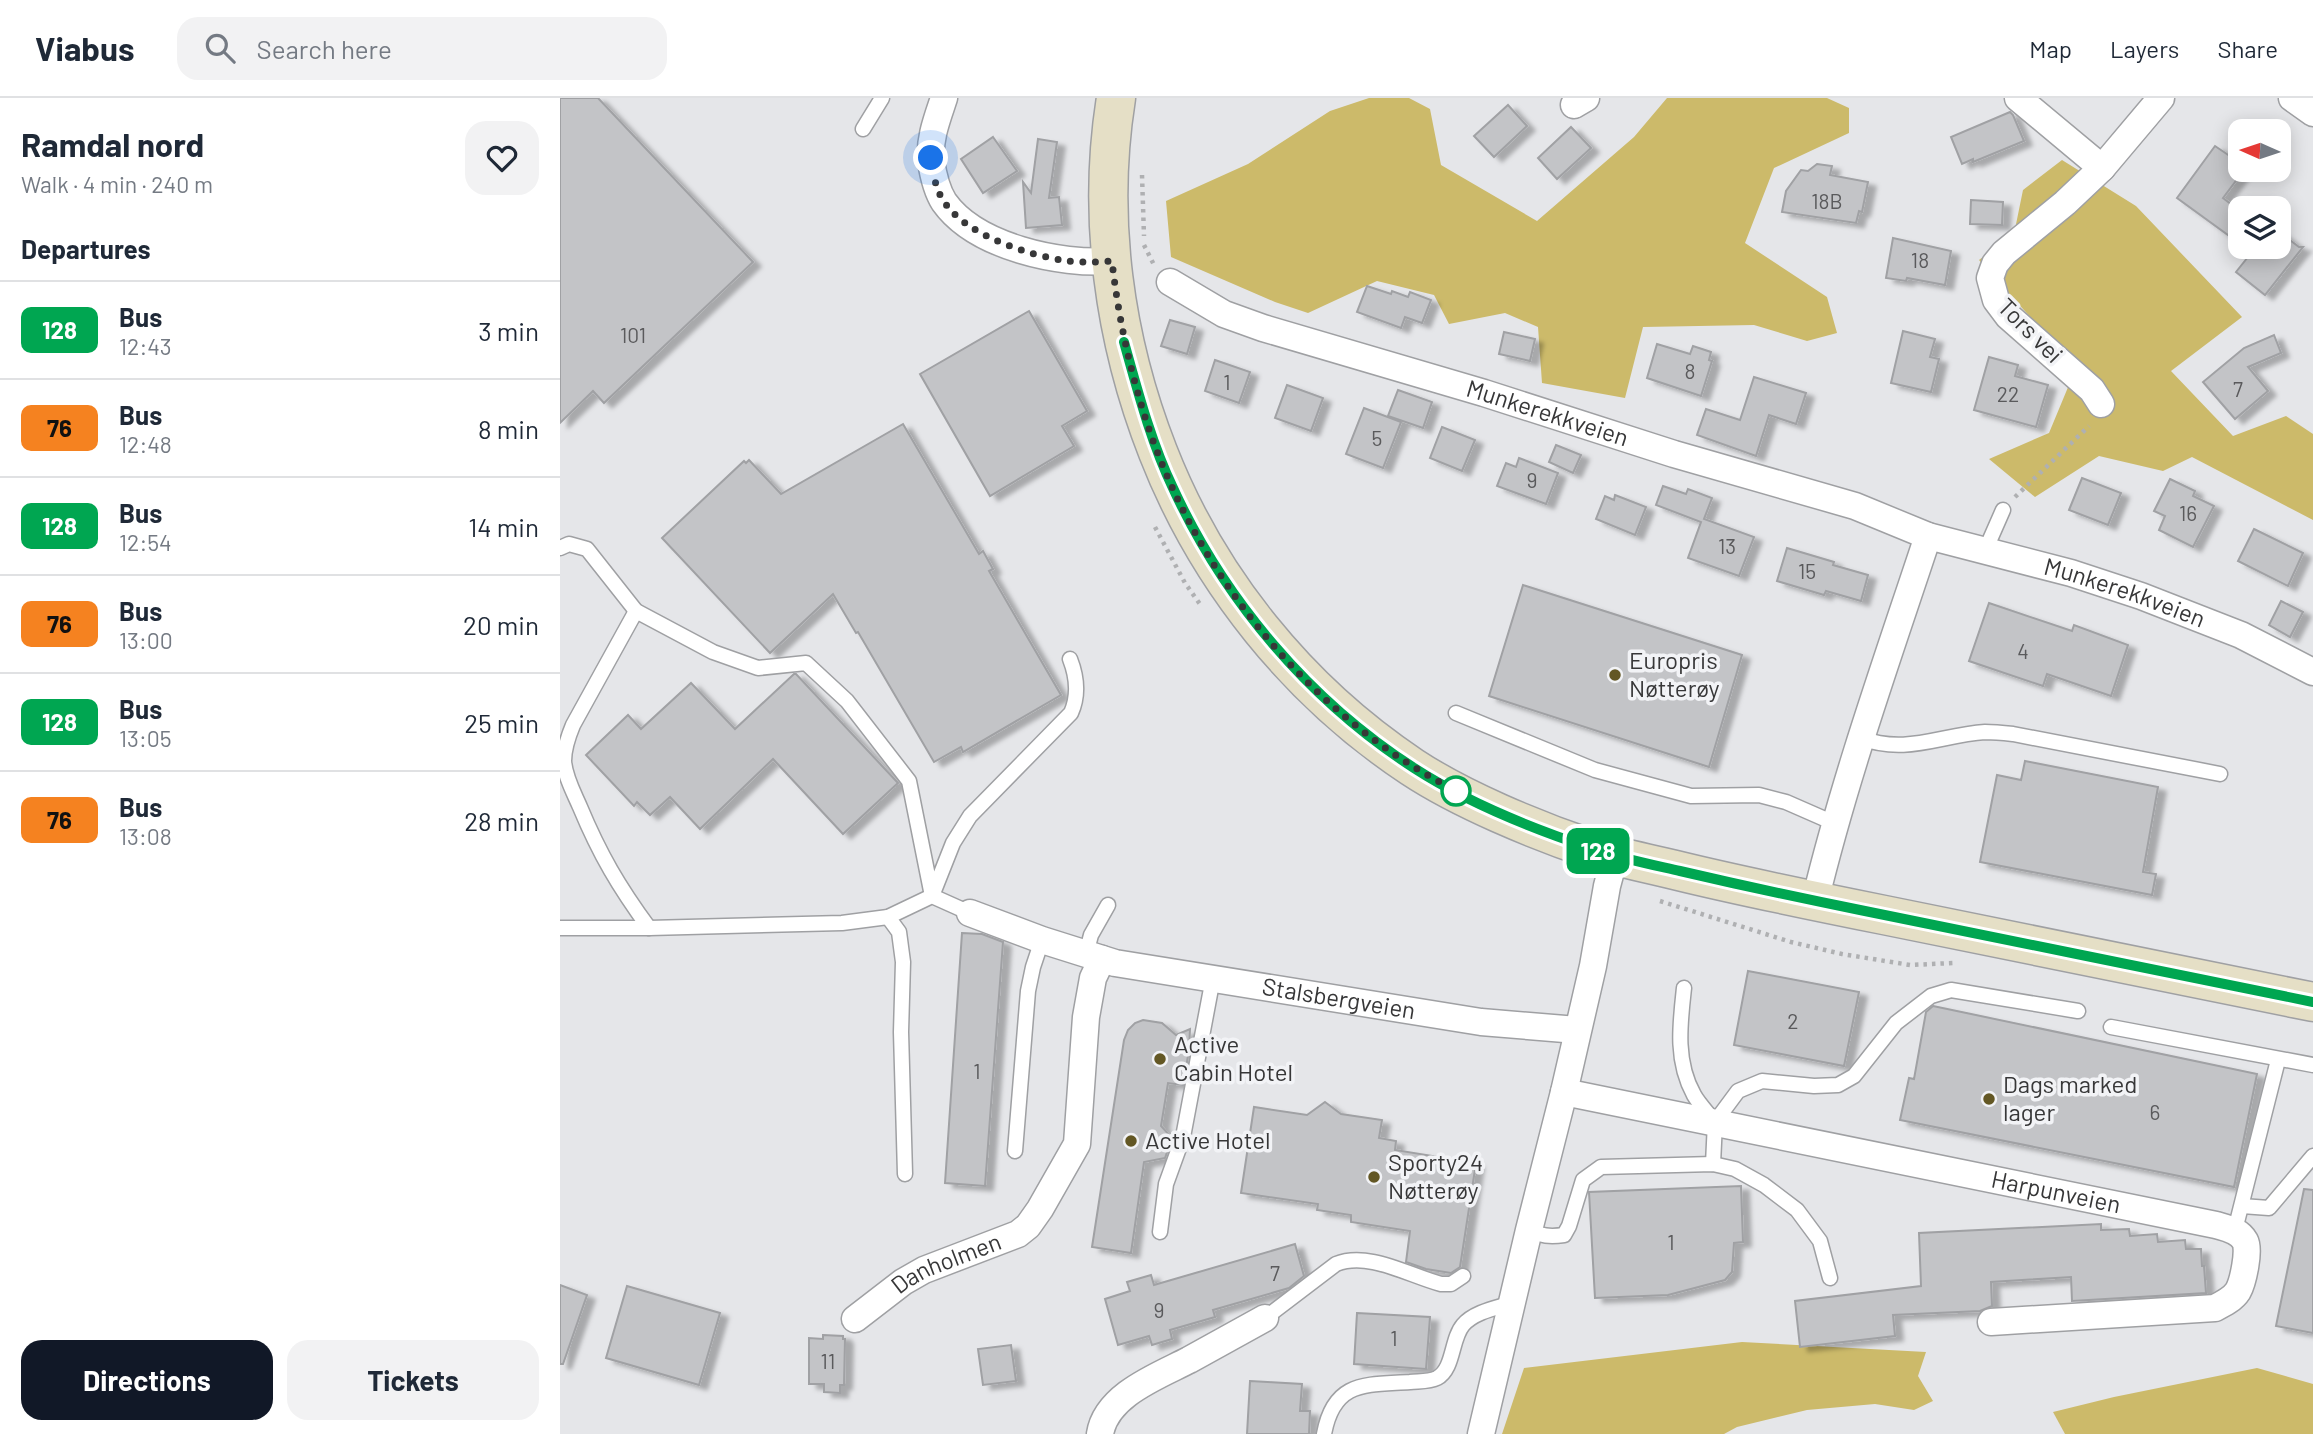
<!DOCTYPE html>
<html lang="en">
<head>
<meta charset="utf-8">
<style>
	:root { --surface:#fff; --page:#f2f2f3; --text:#1f2937; --muted:#747a83; --line:#e0e1e3; --accent:#111827 }
	body { margin:0; font-family:Barlow,sans-serif; background:var(--page); color:var(--text); height:100vh; display:flex; flex-direction:column; font-size:26px; white-space:nowrap }
	* { box-sizing:border-box; margin:0 }
	p { font-size:23px; color:var(--muted) }
	.icon { flex:none; width:38px; height:38px; fill:none; stroke:currentColor; stroke-width:2; stroke-linecap:round; stroke-linejoin:round }
	.map { position:relative; flex:1; overflow:hidden }
	.sheet { display:flex; flex-direction:column; background:var(--surface); width:560px }
	.sheet>* { flex:none }
	.badge { padding:0 14px; border-radius:10px; font-size:24px; line-height:46px }
	.needle { width:46px; rotate:273deg }
	.controls { position:absolute; left:1668px; top:21px; display:grid; gap:14px }
	.controls a { display:grid; place-items:center; width:63px; height:63px; border-radius:14px; background:var(--surface); box-shadow:0 4px 18px #0003; font-size:35px }
	.you { position:absolute; width:35px; height:35px; margin:-18px; border:5px solid #fff; border-radius:50%; background:#1a73e8; box-shadow:0 0 0 10px #1a73e833 }
	.map>.badge { position:absolute; translate:-50% -50%; box-shadow:0 0 0 4px #fff }
	h2 { padding:0 21px; font-size:26px; line-height:63px }
	.round { display:grid; place-items:center; flex:none; width:74px; height:74px; border-radius:21px; background:var(--page) }
	.head { display:flex; align-items:center; justify-content:space-between; height:119px; padding:0 21px }
	h1 { font-size:33px; font-weight:700; line-height:52px }
	.action { display:flex; gap:14px; margin-top:auto; padding:14px 21px }
	.action a { flex:1; height:80px; border-radius:21px; background:var(--accent); color:#fff; font-size:28px; font-weight:700; line-height:80px; text-align:center }
	.action a+a { background:var(--page); color:var(--text) }
	ul { padding:0; list-style:none }
	li { display:flex; align-items:center; gap:21px; height:98px; padding:0 21px; border-top:2px solid var(--line) }
	li div { flex:1 }
	li b { display:block; font-size:26px }
	li em { font-style:normal }
	li .badge { min-width:77px; font-weight:700; text-align:center }
	header { display:flex; align-items:center; gap:42px; box-sizing:border-box; height:98px; padding:0 35px; background:var(--surface); border-bottom:2px solid var(--line) }
	header strong { font-size:33px }
	nav { display:flex; gap:38px; margin-inline-start:auto; font-size:24px }
	.search { width:490px; height:63px; background:var(--page); display:flex; align-items:center; gap:18px; box-sizing:border-box; padding:0 24px; border-radius:21px; color:var(--muted); font-size:26px }
	main { display:flex; flex:1; min-height:0 }
	.map>svg:first-child { display:block }
</style>
</head>
<body>
<header>
<strong>Viabus</strong>
<div class="search"><svg class="icon" aria-label="search" viewBox="0 0 24 24"><circle cx="10" cy="10" r="6"/><path d="M15 15l6 6"/></svg>Search here</div>
<nav><a>Map</a><a>Layers</a><a>Share</a></nav>
</header>
<main>
<section class="sheet">
<div class="head"><div><h1>Ramdal nord</h1><p>Walk · 4 min · 240 m</p></div><a class="round"><svg class="icon" aria-label="heart" viewBox="0 0 24 24"><path d="M12 20l-8-8c-3-5 5-10 8-4 3-6 11-1 8 4z"/></svg></a></div>
<h2>Departures</h2>
<ul>
<li><span class="badge" style="background:#00a651;color:#fff">128</span><div><b>Bus</b><p>12:43</p></div><em>3 min</em></li>
<li><span class="badge" style="background:#f58220;color:#111">76</span><div><b>Bus</b><p>12:48</p></div><em>8 min</em></li>
<li><span class="badge" style="background:#00a651;color:#fff">128</span><div><b>Bus</b><p>12:54</p></div><em>14 min</em></li>
<li><span class="badge" style="background:#f58220;color:#111">76</span><div><b>Bus</b><p>13:00</p></div><em>20 min</em></li>
<li><span class="badge" style="background:#00a651;color:#fff">128</span><div><b>Bus</b><p>13:05</p></div><em>25 min</em></li>
<li><span class="badge" style="background:#f58220;color:#111">76</span><div><b>Bus</b><p>13:08</p></div><em>28 min</em></li>
</ul>
<div class="action"><a>Directions</a><a>Tickets</a></div>
</section>
<div class="map">
<svg width="1753" height="1336" viewBox="0 0 1753 1336">
	<defs>
		<filter id="shadow"><feDropShadow dx="8" dy="4.5" stdDeviation="2" flood-color="#0004"/></filter>
	</defs>
	<rect width="100%" height="100%" fill="#e5e6e9"/>
	<g fill="#ccba6a">
		<polygon points="809,0 849,0 870,11 881,67 977,123 1074,39 1107,0 1267,0 1289,10 1289,35 1214,70 1185,145 1267,199 1277,235 1247,243 1194,227 1083,229 1065,300 982,285 978,229 945,215 889,226 874,197 817,183 748,215 715,204 611,159 606,103 688,66 770,13"/>
		<polygon points="1502,62 1576,108 1682,219 1611,273 1673,338 1726,318 1753,336 1753,422 1632,359 1603,373 1539,358 1475,399 1429,361 1489,335 1516,270 1419,162 1454,136 1463,92"/>
		<polygon points="1182,1244 1366,1254 1358,1278 1373,1303 1354,1312 1315,1306 1247,1312 1177,1329 1164,1336 942,1336 964,1270"/>
		<polygon points="1697,1270 1753,1286 1753,1336 1505,1336 1493,1314 1554,1299"/>
	</g>
	<g fill="#c3c4c7" stroke="#a0a1a4" stroke-width="2" filter="url(#shadow)">
		<polygon points="0,0 38,0 193,164 44,305 33,293 0,325"/>
		<polygon points="948,7 967,28 934,59 914,38"/>
		<polygon points="1450,14 1453,17 1464,43 1413,64 1413,61 1402,66 1391,39"/>
		<polygon points="1011,29 1031,50 997,81 978,60"/>
		<polygon points="433,39 457,73 423,95 401,61"/>
		<polygon points="478,41 497,44 489,100 499,99 502,127 466,130 463,84 471,95"/>
		<polygon points="1655,48 1680,65 1680,72 1684,72 1663,100 1680,113 1680,120 1668,137 1617,100"/>
		<polygon points="1257,66 1272,68 1270,77 1308,84 1302,114 1299,113 1296,125 1222,114 1226,93 1241,72 1248,73"/>
		<polygon points="1411,102 1443,104 1442,127 1410,126"/>
		<polygon points="1718,133 1739,149 1743,149 1705,197 1676,174 1696,149 1718,149"/>
		<polygon points="1333,140 1391,153 1385,187 1347,180 1346,183 1326,180"/>
		<polygon points="807,188 831,196 832,193 848,199 850,194 871,202 862,225 845,219 841,230 797,214"/>
		<polygon points="469,213 527,313 502,328 514,348 430,398 360,276"/>
		<polygon points="610,222 635,229 627,256 601,248"/>
		<polygon points="1343,233 1375,241 1370,259 1379,261 1371,294 1331,285"/>
		<polygon points="944,234 975,241 970,263 939,256"/>
		<polygon points="1714,237 1721,255 1688,269 1708,293 1675,321 1643,284 1684,250"/>
		<polygon points="1097,246 1130,256 1133,248 1151,254 1149,262 1152,263 1141,298 1087,280"/>
		<polygon points="1429,259 1458,267 1455,278 1488,287 1476,329 1414,312"/>
		<polygon points="655,262 690,274 679,305 645,293"/>
		<polygon points="1194,279 1246,295 1236,326 1209,317 1196,358 1137,337 1146,311 1180,322"/>
		<polygon points="727,287 763,300 751,333 715,320"/>
		<polygon points="838,292 872,304 863,330 828,318"/>
		<polygon points="804,310 841,324 823,370 786,356"/>
		<polygon points="343,326 419,456 423,453 433,471 429,473 501,597 403,654 401,649 374,664 298,534 296,535 273,496 210,555 102,440 184,363 186,365 189,362 221,396"/>
		<polygon points="882,329 915,342 902,373 870,360"/>
		<polygon points="996,347 1021,357 1013,375 989,364"/>
		<polygon points="959,360 998,375 986,406 937,388 946,365 956,369"/>
		<polygon points="1522,380 1561,395 1548,427 1509,412"/>
		<polygon points="1610,381 1635,393 1633,398 1654,408 1633,449 1599,432 1605,418 1594,413"/>
		<polygon points="1103,388 1126,396 1128,391 1152,400 1144,421 1194,439 1179,478 1128,460 1141,424 1096,407"/>
		<polygon points="1055,397 1086,409 1075,437 1036,421 1045,398 1054,402"/>
		<polygon points="1694,431 1743,455 1728,488 1678,463"/>
		<polygon points="1227,450 1274,464 1273,467 1308,477 1301,503 1266,493 1264,497 1217,483"/>
		<polygon points="963,487 1182,557 1149,669 929,598"/>
		<polygon points="1721,503 1743,514 1730,539 1709,527"/>
		<polygon points="1429,505 1512,533 1514,527 1568,547 1551,598 1487,576 1483,588 1409,563"/>
		<polygon points="234,576 236,576 338,685 283,736 213,661 140,731 110,699 90,717 77,704 74,708 26,657 68,617 81,631 131,585 175,631"/>
		<polygon points="1465,663 1598,689 1583,774 1596,776 1592,797 1420,764 1437,677 1461,682"/>
		<polygon points="402,835 422,836 443,844 425,1088 385,1085"/>
		<polygon points="1188,873 1299,894 1284,968 1174,947"/>
		<polygon points="1373,908 1697,976 1674,1089 1340,1022 1349,980 1354,981 1366,914"/>
		<polygon points="583,922 602,925 616,937 630,931 629,952 623,987 608,985 601,1028 612,1040 605,1060 584,1064 571,1155 532,1149 564,942 568,932 575,925"/>
		<polygon points="765,1004 781,1016 822,1022 819,1040 836,1043 835,1052 916,1065 900,1169 891,1175 866,1171 846,1164 850,1133 791,1124 791,1117 757,1112 758,1106 681,1095 694,1009 747,1017"/>
		<polygon points="1181,1088 1183,1144 1174,1145 1172,1174 1165,1182 1108,1197 1035,1200 1029,1094"/>
		<polygon points="1744,1091 1753,1092 1753,1235 1716,1228"/>
		<polygon points="1541,1126 1541,1132 1569,1131 1570,1138 1597,1136 1598,1144 1625,1142 1626,1151 1641,1151 1642,1168 1644,1168 1646,1195 1512,1203 1511,1179 1431,1184 1432,1208 1420,1213 1333,1217 1335,1238 1240,1249 1235,1203 1361,1188 1359,1135"/>
		<polygon points="735,1146 744,1178 729,1190 653,1212 655,1219 610,1232 612,1241 592,1247 589,1238 558,1247 545,1201 570,1193 567,1184 591,1177 594,1187"/>
		<polygon points="0,1187 27,1197 3,1266 0,1266"/>
		<polygon points="67,1188 160,1215 139,1287 46,1260"/>
		<polygon points="797,1215 870,1219 866,1271 794,1266"/>
		<polygon points="263,1237 283,1238 283,1241 285,1241 284,1287 280,1287 280,1295 264,1294 264,1286 249,1286 249,1240 263,1241"/>
		<polygon points="451,1247 456,1283 423,1287 418,1251"/>
		<polygon points="690,1283 742,1286 740,1313 750,1313 749,1336 687,1336"/>
	</g>
	<g fill="none" stroke-linecap="round" stroke-linejoin="round">
		<defs>
			<g id="service">
				<polyline points="303,31 322,0"/>
				<path d="M0 450 9 446 27 451 76 513 153 554 198 570 246 565 287 603 349 683 372 798 393 745 410 718 511 615C519 597 517 579 510 561"/>
				<polyline points="1425,453 1443,412"/>
				<path d="M76 513 13 627C8 639 4 651 4 663 5 679 14 695 20 709 40 757 59 789 89 830"/>
				<polyline points="896,615 1035,672 1131,698 1199,697 1226,704 1274,725"/>
				<path d="M1301 640C1346 657 1380 637 1425 634 1434 634 1444 635 1453 636L1660 676"/>
				<polyline points="328,819 339,834 343,864 341,934 345,1076"/>
				<polyline points="0,830 89,830 282,825 328,819 372,798 410,815"/>
				<polyline points="526,856 531,837 548,807"/>
				<path d="M1124 890C1120 926 1115 963 1134 997 1139 1006 1148 1015 1154 1023"/>
				<polyline points="1551,929 1753,967"/>
				<polyline points="455,1053 468,893 473,869 482,842"/>
				<polyline points="1153,1066 1155,1024 1178,993 1202,983 1254,988 1278,987 1294,978 1336,925 1371,898 1391,892 1518,913"/>
				<polyline points="1682,1108 1709,1110 1753,1058"/>
				<path d="M969 1132C981 1138 990 1139 1004 1137L1009 1128 1023 1082 1041 1069 1153 1066 1175 1071 1204 1087 1237 1112 1260 1143 1270 1180"/>
				<polyline points="1675,1132 1718,962"/>
				<polyline points="600,1134 606,1086 623,1039 653,880"/>
				<path d="M705 1220 776 1166C808 1153 848 1177 881 1186H891L903 1178"/>
				<path d="M764 1336C774 1282 806 1287 850 1284 859 1283 869 1284 877 1280 894 1271 891 1241 903 1227 914 1214 936 1210 952 1205"/>
			</g>
			<g id="minor">
				<path d="M384 0C377 21 369 41 371 63 373 76 377 93 384 104 416 149 500 167 552 163"/>
				<polyline points="1458,0 1542,70 1601,0"/>
				<polyline points="1732,0 1753,15"/>
				<polyline points="1014,7 1026,0"/>
				<path id="s1" d="M610 184 664 216 703 230 924 295 1114 356 1295 408 1368 438 1511 475 1581 498 1681 537 1753 574"/>
				<polyline points="1541,306 1532,292 1448,218 1436,202 1430,180 1435,166 1444,155 1505,105 1542,70"/>
				<path d="M1255 803C1285 679 1328 559 1368 438"/>
				<path id="s2" d="M410 815 482 842 555 865 921 924 1017 932"/>
				<path id="s3" d="M1004 994 1656 1127C1666 1130 1679 1132 1685 1143 1690 1152 1683 1184 1678 1193 1673 1201 1663 1206 1655 1210L1431 1224"/>
				<path id="s4" d="M295 1221 343 1184 364 1172 458 1136 468 1128 480 1111 517 1046 526 919 533 880 542 861"/>
				<path d="M540 1336C546 1297 598 1278 629 1262 654 1248 680 1234 705 1220"/>
				<polyline points="921,1336 969,1132 1004,994 1033,868 1047,788 1055,758"/>
			</g>
			<path id="secondary" d="M556 0C537 119 554 242 598 354 648 482 738 593 852 669 902 702 975 732 1031 751 1059 760 1087 765 1115 772 1184 789 1254 803 1324 817 1467 846 1610 875 1753 904"/>
		</defs>
		<use href="#service" stroke="#9fa0a3" stroke-width="17"/>
		<use href="#minor" stroke="#9fa0a3" stroke-width="29"/>
		<use href="#secondary" stroke="#9fa0a3" stroke-width="41"/>
		<g stroke="#afb0b2" stroke-width="4.5" stroke-dasharray="3.5 5" stroke-linecap="butt">
			<polyline points="582,77 584,138"/>
			<polyline points="584,147 594,167"/>
			<polyline points="1455,399 1529,328"/>
			<polyline points="595,429 625,485 642,509"/>
			<polyline points="1100,803 1231,844 1282,856 1350,867 1394,865"/>
		</g>
		<use href="#service" stroke="#fff" stroke-width="14"/>
		<use href="#minor" stroke="#fff" stroke-width="26"/>
		<use href="#secondary" stroke="#e5dfc6" stroke-width="38"/>
	</g>
	<g fill="none" stroke-linecap="round" stroke-linejoin="round">
		<defs>
			<path id="line" d="M564 244C578 294 591 344 613 390 665 503 750 603 854 670 905 703 971 730 1028 749 1058 760 1089 766 1120 773 1180 787 1240 800 1300 812 1451 843 1602 873 1753 904"/>
		</defs>
		<use href="#line" stroke="#fff" stroke-width="16"/>
		<use href="#line" stroke="#00a651" stroke-width="10"/>
		<path stroke="#373738" stroke-width="7" stroke-dasharray="0 12.6" d="M371 60C373 74 375 90 383 102 404 137 470 158 508 163 523 165 537 164 552 163 558 217 569 268 585 319 635 477 754 624 903 696L896 693"/>
	</g>
	<g fill="#635724" stroke="#f2f3f6" stroke-width="2.5">
		<circle cx="1055" cy="577" r="7"/>
		<circle cx="600" cy="961" r="7"/>
		<circle cx="1429" cy="1001" r="7"/>
		<circle cx="571" cy="1043" r="7"/>
		<circle cx="814" cy="1079" r="7"/>
	</g>
	<circle fill="#fff" stroke="#00a651" stroke-width="3.5" cx="896" cy="693" r="14"/>
	<g text-anchor="middle" stroke-width="7" stroke-linejoin="round" paint-order="stroke">
		<g font-size="21" fill="#5a5a5c">
			<text x="1267" y="111">18B</text>
			<text x="1360" y="170">18</text>
			<text x="73" y="245">101</text>
			<text x="1130" y="281">8</text>
			<text x="667" y="292">1</text>
			<text x="1678" y="299">7</text>
			<text x="1448" y="304">22</text>
			<text x="817" y="348">5</text>
			<text x="972" y="390">9</text>
			<text x="1628" y="423">16</text>
			<text x="1167" y="456">13</text>
			<text x="1247" y="481">15</text>
			<text x="1463" y="561">4</text>
			<text x="1233" y="931">2</text>
			<text x="417" y="981">1</text>
			<text x="1595" y="1022">6</text>
			<text x="1111" y="1152">1</text>
			<text x="715" y="1183">7</text>
			<text x="599" y="1220">9</text>
			<text x="834" y="1248">1</text>
			<text x="268" y="1271">11</text>
		</g>
		<g font-size="24" fill="#373738" stroke="#f2f3f6">
			<text transform="translate(1470 233) rotate(45)" y="8">Tors vei</text>
			<text dy="8" stroke="none"><textPath href="#s1" startOffset="401">Munkerekkveien</textPath></text>
			<text dy="8" stroke="none"><textPath href="#s1" startOffset="1006">Munkerekkveien</textPath></text>
			<text dy="8" stroke="none"><textPath href="#s2" startOffset="380">Stalsbergveien</textPath></text>
			<text dy="8" stroke="none"><textPath href="#s3" startOffset="502">Harpunveien</textPath></text>
			<text dy="8" stroke="none"><textPath href="#s4" startOffset="108">Danholmen</textPath></text>
		</g>
		<g font-size="24" fill="#373738" stroke="#f2f3f6" text-anchor="start">
			<text x="1069" y="571">Europris<tspan x="1069" dy="28">Nøtterøy</tspan></text>
			<text x="614" y="955">Active<tspan x="614" dy="28">Cabin Hotel</tspan></text>
			<text x="1443" y="995">Dags marked<tspan x="1443" dy="28">lager</tspan></text>
			<text x="585" y="1051">Active Hotel</text>
			<text x="828" y="1073">Sporty24<tspan x="828" dy="28">Nøtterøy</tspan></text>
		</g>
	</g>
</svg>
<div class="controls">
<a><svg class="needle" viewBox="-14 -14 28 28"><path d="M0-13l5 13h-10z" fill="#e53935"/><path d="M0 13l5-13h-10z" fill="#747a83"/></svg></a>
<a><svg class="icon" aria-label="layers" viewBox="0 0 24 24"><path d="M12 4l9 5-9 5-9-5zM3 14l9 5 9-5"/></svg></a>
</div>
<div class="you" style="left:371px;top:60px"></div>
<b class="badge" style="left:1038px;top:753px;background:#00a651;color:#fff">128</b>
</div>
</main>
</body>
</html>
